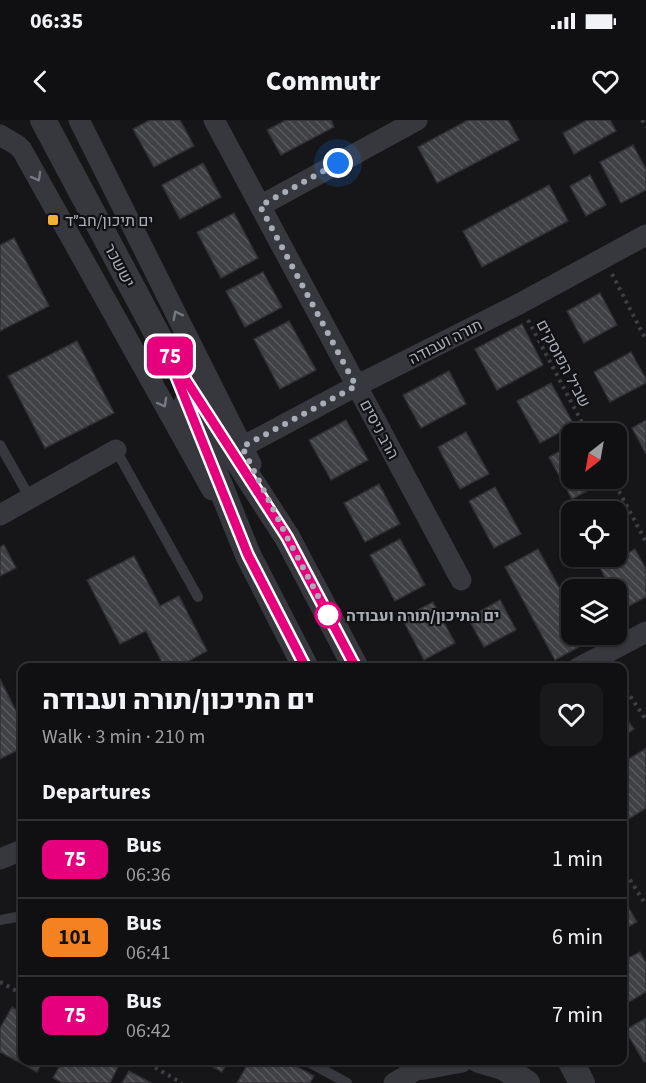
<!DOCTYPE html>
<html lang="en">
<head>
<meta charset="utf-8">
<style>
	:root { --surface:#101012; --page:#19191b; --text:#f1f3f6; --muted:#9c9d9f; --line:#303032 }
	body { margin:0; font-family:"Source Sans 3",Heebo,sans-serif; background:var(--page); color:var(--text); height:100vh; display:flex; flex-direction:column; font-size:22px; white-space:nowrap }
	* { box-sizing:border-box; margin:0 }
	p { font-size:20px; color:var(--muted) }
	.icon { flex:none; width:33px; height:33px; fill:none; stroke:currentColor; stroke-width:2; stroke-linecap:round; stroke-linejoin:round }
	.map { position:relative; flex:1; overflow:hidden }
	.sheet { position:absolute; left:18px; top:543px; width:609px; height:402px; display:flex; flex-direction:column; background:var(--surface); border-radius:12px; box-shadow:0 2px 4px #0004,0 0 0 2px var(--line) }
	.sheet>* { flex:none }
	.badge { padding:0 12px; border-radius:9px; font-size:21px; line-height:39px }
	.needle { width:39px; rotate:211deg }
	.buttons { position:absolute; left:561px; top:303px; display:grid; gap:12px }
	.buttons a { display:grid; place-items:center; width:66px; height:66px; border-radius:12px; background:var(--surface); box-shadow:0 2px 4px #0004,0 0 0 2px var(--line); font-size:30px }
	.you { position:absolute; width:30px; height:30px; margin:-15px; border:4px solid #fff; border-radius:50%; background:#1a73e8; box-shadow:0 0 0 9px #1a73e833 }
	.map>.badge { position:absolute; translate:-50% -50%; box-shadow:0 0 0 3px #fff }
	h2 { padding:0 24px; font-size:22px; line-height:54px }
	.round { display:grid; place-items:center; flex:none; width:63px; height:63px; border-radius:12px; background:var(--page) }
	.head { display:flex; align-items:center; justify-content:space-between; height:102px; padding:0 24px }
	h1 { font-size:28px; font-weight:800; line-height:45px }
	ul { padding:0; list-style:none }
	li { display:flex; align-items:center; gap:18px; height:78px; padding:0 24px; border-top:2px solid var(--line) }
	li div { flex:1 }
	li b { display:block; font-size:22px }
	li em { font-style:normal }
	li .badge { min-width:66px; font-weight:700; text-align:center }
	.status { display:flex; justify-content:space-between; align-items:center; height:42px; padding:0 30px; background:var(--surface); direction:ltr }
	.status svg { height:16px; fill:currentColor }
	header { display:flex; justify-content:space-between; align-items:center; height:78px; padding:0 24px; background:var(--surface); font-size:27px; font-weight:800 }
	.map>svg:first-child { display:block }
</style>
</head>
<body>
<div class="status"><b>06:35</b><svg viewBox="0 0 49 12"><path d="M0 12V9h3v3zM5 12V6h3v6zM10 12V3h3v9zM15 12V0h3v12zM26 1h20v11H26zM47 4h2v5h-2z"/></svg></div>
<header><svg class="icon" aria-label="back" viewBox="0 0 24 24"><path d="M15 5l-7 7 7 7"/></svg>Commutr<svg class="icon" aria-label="heart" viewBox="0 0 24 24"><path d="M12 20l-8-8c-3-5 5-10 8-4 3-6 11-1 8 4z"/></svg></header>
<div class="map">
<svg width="646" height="963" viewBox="0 0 646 963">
	<defs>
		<pattern id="building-back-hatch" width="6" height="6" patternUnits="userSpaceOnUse" patternTransform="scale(1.5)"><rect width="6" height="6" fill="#404145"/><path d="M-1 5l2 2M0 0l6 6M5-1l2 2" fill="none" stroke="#595a5e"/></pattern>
	</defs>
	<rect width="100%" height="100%" fill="#161618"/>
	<g fill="url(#building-back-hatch)" stroke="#303034" stroke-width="1.5">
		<polygon points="150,0 180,0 194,26 154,47 133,9"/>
		<polygon points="286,0 331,0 334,7 281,35 267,10"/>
		<polygon points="468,0 508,0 519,20 437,63 418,27"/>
		<polygon points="587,0 610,0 616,11 574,34 563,13"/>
		<polygon points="633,25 646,49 646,70 621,83 600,42"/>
		<polygon points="203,43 221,77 180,99 162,65"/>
		<polygon points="590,55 606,85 586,96 570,66"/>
		<polygon points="549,65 568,101 482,147 463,111"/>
		<polygon points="234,93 258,138 221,158 197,112"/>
		<polygon points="14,118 49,186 0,211 0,125"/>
		<polygon points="263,152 282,187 245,207 226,171"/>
		<polygon points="600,173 617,205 584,223 567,191"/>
		<polygon points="289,201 316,250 280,269 254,219"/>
		<polygon points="522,204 543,245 497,270 475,229"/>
		<polygon points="77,221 114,293 45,328 8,256"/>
		<polygon points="631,232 646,259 646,263 610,282 594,252"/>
		<polygon points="449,251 466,284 421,308 403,275"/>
		<polygon points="551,263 574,305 540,323 517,281"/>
		<polygon points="346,300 368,340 331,360 309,320"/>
		<polygon points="646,300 646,334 632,308"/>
		<polygon points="466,312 489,354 460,369 438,327"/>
		<polygon points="572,325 572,358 602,358 604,362 572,379 549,337"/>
		<polygon points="379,364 400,404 365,422 344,383"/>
		<polygon points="495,367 521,414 494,428 469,381"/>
		<polygon points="616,401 628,422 616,428"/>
		<polygon points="400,419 425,465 395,481 370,435"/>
		<polygon points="4,425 16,448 0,456 0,427"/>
		<polygon points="538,429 572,491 572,514 584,514 588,522 555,540 505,447"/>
		<polygon points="635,429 646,449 646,477 623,489 616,478 616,470 612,470 600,448"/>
		<polygon points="134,436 160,486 179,476 207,531 176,548 165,548 146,511 120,524 87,460"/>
		<polygon points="500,480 516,510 484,527 468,498"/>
		<polygon points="433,482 455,523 424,540 402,498"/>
		<polygon points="0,559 22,603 22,628 0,639"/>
		<polygon points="622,593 634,609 622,617"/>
		<polygon points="645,629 646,631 646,688 627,700 622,694 622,643"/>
		<polygon points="622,777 637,802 622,810"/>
		<polygon points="640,832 646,843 646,872 622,886 622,841"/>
		<polygon points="12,887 22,893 22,940 43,940 37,952 0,932 0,908"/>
		<polygon points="646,898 646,941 644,942 625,910"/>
		<polygon points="63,940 106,940 118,947 110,963 63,963 53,958"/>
		<polygon points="200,940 229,940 222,952"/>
		<polygon points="250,940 285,940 314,956 310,963 237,963"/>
		<polygon points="129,951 151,963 122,963"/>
	</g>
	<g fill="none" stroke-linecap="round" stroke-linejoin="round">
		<g stroke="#3d3f44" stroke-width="4" stroke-dasharray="3 4.5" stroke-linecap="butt">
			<polyline points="642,0 646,7"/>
			<polyline points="612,154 646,220"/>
			<polyline points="528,200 588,314"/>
			<polyline points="612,358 646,422"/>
			<polyline points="622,564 646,600"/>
			<polyline points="622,747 646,785"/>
			<polyline points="0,862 22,874"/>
			<polyline points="142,940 182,963"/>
		</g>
		<g stroke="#37383d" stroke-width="10">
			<polyline points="0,325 30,378"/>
			<polyline points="116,330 198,477"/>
			<polyline points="0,800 22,796"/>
			<polyline points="305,940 347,963"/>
		</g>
		<g stroke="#37383d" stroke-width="21">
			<polyline points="79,0 251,344"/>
			<polyline points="214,0 461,460"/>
			<polyline points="0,15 17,25 22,30 212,370"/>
			<polyline points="260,86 417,0"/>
			<polyline points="242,327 356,266 519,184 646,115"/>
			<polyline points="0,395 116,330"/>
			<polyline points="578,548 646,512"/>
			<polyline points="0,739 22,730"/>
			<polyline points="394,963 433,940"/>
		</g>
		<g stroke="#37383d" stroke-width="26">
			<polyline points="43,0 164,227 287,417 356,548"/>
			<polyline points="187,283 248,435 306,548"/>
			<polyline points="479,940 503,947 527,963"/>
			<polyline points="570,940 582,963"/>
			<polyline points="421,947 460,940"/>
		</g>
	</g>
	<defs><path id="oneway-chevron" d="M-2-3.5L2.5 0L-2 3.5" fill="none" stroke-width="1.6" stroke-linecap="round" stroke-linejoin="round" transform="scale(1.5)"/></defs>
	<g stroke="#757881">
		<use href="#oneway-chevron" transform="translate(37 57) rotate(61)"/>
		<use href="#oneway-chevron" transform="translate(177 195) rotate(-117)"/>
		<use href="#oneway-chevron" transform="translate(163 283) rotate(61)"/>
	</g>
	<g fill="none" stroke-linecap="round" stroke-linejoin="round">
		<defs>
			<polyline id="line" points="306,548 248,435 164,226 287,417 356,548"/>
		</defs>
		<use href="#line" stroke="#fff" stroke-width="14"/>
		<use href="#line" stroke="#e6007e" stroke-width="9"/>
		<polyline stroke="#a8adb8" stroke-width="6" stroke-dasharray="0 10.8" points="328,495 287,417 242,327 356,266 260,86 338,43"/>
	</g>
	<rect fill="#f2b134" stroke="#111113" stroke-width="2" x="47" y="94" width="12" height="12" rx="3"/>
	<circle fill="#fff" stroke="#e6007e" stroke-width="3" cx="328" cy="495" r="12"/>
	<g text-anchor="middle" stroke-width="4.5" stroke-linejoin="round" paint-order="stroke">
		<g font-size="16" fill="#a8adb8" stroke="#111113" text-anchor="start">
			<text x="65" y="106">ים תיכון/חב״ד</text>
		</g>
		<g font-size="16" fill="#a8adb8" stroke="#111113">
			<text transform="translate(120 145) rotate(62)" y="6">יששכר</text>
			<text transform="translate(445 221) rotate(-27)" y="6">תורה ועבודה</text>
			<text transform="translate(564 243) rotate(62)" y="6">שביל הפוסקים</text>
			<text transform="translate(380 309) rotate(62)" y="6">הרב ניסים</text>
		</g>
		<g font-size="16" font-weight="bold" fill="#a8adb8" stroke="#111113" text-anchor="start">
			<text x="346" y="501">ים התיכון/תורה ועבודה</text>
		</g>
	</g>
</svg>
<div class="buttons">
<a><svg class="needle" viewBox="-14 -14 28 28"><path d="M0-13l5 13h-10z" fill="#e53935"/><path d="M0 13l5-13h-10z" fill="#9c9d9f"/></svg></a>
<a><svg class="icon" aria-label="locate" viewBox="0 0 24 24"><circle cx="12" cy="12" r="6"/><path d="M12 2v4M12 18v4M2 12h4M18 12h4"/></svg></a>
<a><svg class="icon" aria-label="layers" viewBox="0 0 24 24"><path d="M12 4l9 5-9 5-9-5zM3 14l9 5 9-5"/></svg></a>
</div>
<div class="you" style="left:338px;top:43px"></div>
<b class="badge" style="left:170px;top:236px;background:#e6007e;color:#fff">75</b>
<section class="sheet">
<div class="head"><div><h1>ים התיכון/תורה ועבודה</h1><p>Walk · 3 min · 210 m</p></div><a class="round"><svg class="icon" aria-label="heart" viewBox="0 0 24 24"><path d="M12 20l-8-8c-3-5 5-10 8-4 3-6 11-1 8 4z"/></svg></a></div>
<h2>Departures</h2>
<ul>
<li><span class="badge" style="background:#e6007e;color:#fff">75</span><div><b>Bus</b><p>06:36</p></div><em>1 min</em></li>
<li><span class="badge" style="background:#f58220;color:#111">101</span><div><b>Bus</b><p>06:41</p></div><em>6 min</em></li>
<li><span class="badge" style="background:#e6007e;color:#fff">75</span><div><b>Bus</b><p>06:42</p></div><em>7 min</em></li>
</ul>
</section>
</div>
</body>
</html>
